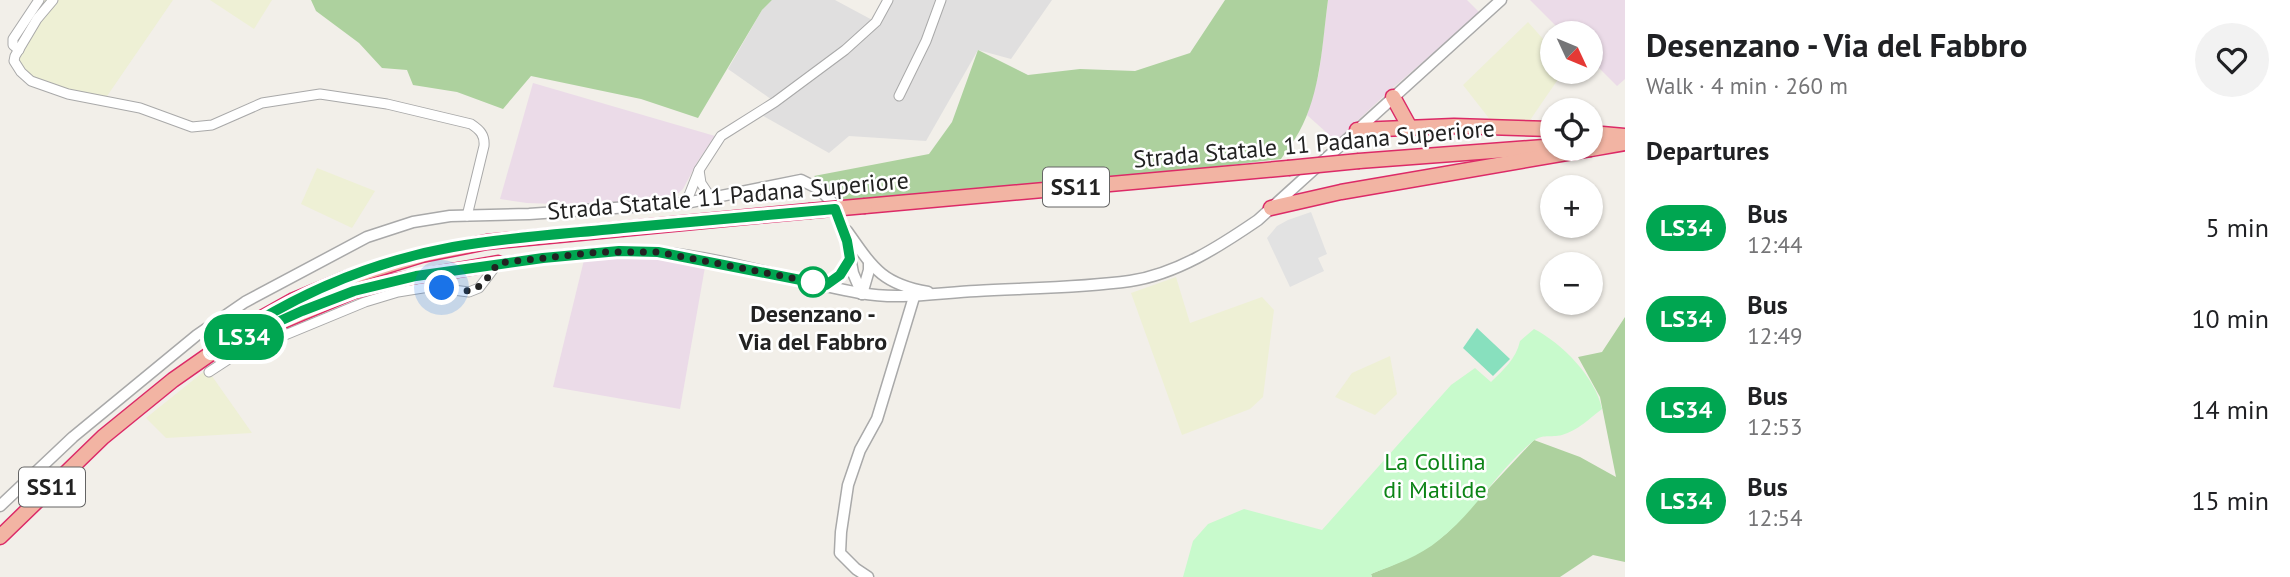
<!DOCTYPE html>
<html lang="en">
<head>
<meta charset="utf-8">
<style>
	:root { --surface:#fff; --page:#f2f2f2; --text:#202124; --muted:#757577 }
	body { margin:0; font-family:"PT Sans",sans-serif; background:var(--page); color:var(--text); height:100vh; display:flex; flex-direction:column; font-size:26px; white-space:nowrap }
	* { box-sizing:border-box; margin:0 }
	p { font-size:23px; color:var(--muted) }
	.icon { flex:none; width:38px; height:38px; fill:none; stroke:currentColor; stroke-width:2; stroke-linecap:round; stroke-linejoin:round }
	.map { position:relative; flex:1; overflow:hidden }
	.side { display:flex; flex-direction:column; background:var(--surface); width:665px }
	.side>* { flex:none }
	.badge { padding:0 14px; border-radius:23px; font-size:24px; line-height:46px }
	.needle { width:46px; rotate:134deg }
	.tools { position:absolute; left:1540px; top:21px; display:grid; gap:14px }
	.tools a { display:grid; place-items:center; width:63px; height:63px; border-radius:50%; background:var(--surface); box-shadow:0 2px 5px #0004; font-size:35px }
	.you { position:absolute; width:35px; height:35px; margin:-18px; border:5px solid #fff; border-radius:50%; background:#1a73e8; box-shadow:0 0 0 10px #1a73e833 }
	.map>.badge { position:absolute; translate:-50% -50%; box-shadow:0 0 0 4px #fff }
	h2 { padding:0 21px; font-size:26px; line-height:63px }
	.round { display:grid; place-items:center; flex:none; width:74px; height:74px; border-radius:37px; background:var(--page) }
	.summary { display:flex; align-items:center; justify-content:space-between; height:119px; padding:0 21px }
	h1 { font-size:33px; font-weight:600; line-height:52px }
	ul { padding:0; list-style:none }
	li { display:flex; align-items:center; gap:21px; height:91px; padding:0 21px }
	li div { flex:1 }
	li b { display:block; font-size:26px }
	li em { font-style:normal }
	li .badge { min-width:77px; font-weight:700; text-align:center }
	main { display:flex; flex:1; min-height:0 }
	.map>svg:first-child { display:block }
</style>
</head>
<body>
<main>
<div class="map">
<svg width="1625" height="577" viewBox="0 0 1625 577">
	<rect width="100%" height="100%" fill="#f2efe9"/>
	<polygon fill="#e0dfdf" points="772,0 835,0 876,22 888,0 1052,0 1011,59 978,50 926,141 849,136 829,153 758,113 775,102 728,69 762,10"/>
	<g fill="#ebdbe8">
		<polygon points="1328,0 1467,0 1480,13 1388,92 1336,141 1307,115 1319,73"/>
		<polygon points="1530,0 1625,0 1625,79 1617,86 1591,60 1591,33 1563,33"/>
		<polygon points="533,83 715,136 698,161 683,189 676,195 639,207 527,203 500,199"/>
		<polygon points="617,257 656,258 705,267 680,409 553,387 584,260"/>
	</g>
	<g fill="#eef0d5">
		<polygon points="34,0 173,0 103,102 31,81 15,56 45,9"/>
		<polygon points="210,0 272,0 254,29"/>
		<polygon points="1528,22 1552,49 1552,72 1563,72 1526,126 1495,126 1463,85"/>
		<polygon points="317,168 375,191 352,228 301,204"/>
		<polygon points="1176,277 1190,323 1262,297 1274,310 1263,397 1250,409 1182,435 1131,293"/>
		<polygon points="1390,356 1397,394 1375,415 1335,397 1352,373"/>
		<polygon points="207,369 252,433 166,438 146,418"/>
	</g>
	<g fill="#add19e">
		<polygon points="311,0 772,0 762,10 698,118 641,99 531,76 503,109 457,92 413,85 407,70 382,68 359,43 316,11"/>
		<path d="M1225 0H1328C1322 44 1321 92 1299 132 1294 141 1287 150 1281 159L1089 182 842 201 814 176 929 154 952 122 978 50 1028 75 1080 69 1135 71 1190 53Z"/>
		<path d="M1625 317V562L1593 555 1560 577H1372L1371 574C1398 563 1425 552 1447 533L1534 440 1580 457 1616 477 1600 397 1578 357 1602 352Z"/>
	</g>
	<path fill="#c8facc" d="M1534 329C1562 343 1596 378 1602 409 1590 418 1577 431 1562 435 1550 438 1543 433 1532 442 1497 471 1475 512 1439 540 1420 556 1394 565 1371 574L1372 577H1183L1193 541 1208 524 1244 509 1322 530 1451 385 1475 368 1491 382C1504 369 1516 359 1520 341Z"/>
	<polygon fill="#88e0be" points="1477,328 1510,359 1493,376 1463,348"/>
	<polygon fill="#e2e2e2" points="1311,212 1327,254 1318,258 1324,271 1290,287 1267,238 1277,226 1288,220"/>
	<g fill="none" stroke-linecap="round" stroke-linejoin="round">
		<defs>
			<g id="minor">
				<path d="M53 0 37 19 15 56 14 61 21 72 31 81 68 94 140 108 192 127 212 125 262 103 320 94 387 104 471 124C480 130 485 135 484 146L467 216"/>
				<polyline points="19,50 13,45 13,39 39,0"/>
				<polyline points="899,96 926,41 941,0"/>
				<polyline points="699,170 701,183 711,198"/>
				<polyline points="686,203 699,170 721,136 775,102 845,50 876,22 888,0"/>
				<polyline points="209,372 232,357 365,302 398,292 429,287 469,292 479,288 498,263"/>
			</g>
			<g id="tertiary">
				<path d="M847 231C873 268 882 284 928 292"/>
				<path d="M498 263C550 257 604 248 657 252 726 258 792 281 860 293 899 300 937 293 976 291 1027 288 1079 288 1130 281 1177 274 1220 246 1258 220L1501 0"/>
				<polyline points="826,285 840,275 850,259"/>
				<polyline points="862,294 869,270 869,262"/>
				<polyline points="0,506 73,437 197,335 245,302 367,237 413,222 450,216 529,214 686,203 801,180 819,189 832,202 847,241 853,273 862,294"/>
				<polyline points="868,577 856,569 840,553 841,532 848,485 860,450 877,419 914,297"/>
			</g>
			<g id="trunk">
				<polyline points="1393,97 1409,126"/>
				<polyline points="1357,130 1454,126 1552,129"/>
				<polyline points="1591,133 1625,136"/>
				<polyline points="1591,149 1625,143"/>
				<polyline points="1359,161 1544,147"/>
				<polyline points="865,206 1288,168"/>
				<polyline points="1271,208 1341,192 1590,149"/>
				<polyline points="247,336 354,291 383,283 498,263"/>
				<polyline points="0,537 103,437 173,380 260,319 294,300 344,279 422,255 487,242 809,211"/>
			</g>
		</defs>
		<use href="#minor" stroke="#a9a9a9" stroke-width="11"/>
		<use href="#tertiary" stroke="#a9a9a9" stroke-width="13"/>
		<use href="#trunk" stroke="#dc2a67" stroke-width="17"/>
		<use href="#minor" stroke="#fff" stroke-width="9"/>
		<use href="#tertiary" stroke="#fff" stroke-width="10"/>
		<use href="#trunk" stroke="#f2b4a3" stroke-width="14"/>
		<defs>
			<g id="trunk-bridge">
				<polyline points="1288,168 1359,161"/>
				<polyline points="809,211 865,206"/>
			</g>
		</defs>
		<use href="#trunk-bridge" stroke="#dc2a67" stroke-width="17" stroke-linecap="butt"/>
		<use href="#trunk-bridge" stroke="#f2b4a3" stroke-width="14"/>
	</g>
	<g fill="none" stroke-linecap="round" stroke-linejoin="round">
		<defs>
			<path id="line" d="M835 209 847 241 850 259 840 275 826 285 658 252 619 251 543 258 416 276 354 291 302 311 211 352C283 300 365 263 453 247 509 237 566 234 623 228 694 222 764 215 835 209Z"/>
		</defs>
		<use href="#line" stroke="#fff" stroke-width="16"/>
		<use href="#line" stroke="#00a651" stroke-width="10"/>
		<path stroke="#222" stroke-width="7" stroke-dasharray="0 12.6" d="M442 288C475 295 480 290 498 263L600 252H658L813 282"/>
	</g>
	<circle fill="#fff" stroke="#00a651" stroke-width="3.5" cx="813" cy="282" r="14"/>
	<g text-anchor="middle" stroke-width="5" stroke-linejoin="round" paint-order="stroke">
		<g fill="#fff" stroke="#646464" stroke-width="2">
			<rect x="1043" y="167.5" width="66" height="39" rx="5"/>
			<rect x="19" y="467.5" width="66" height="39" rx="5"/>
		</g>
		<g font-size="23" font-weight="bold" fill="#222">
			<text x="1076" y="195">SS11</text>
			<text x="52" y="495">SS11</text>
		</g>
		<g font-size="24" fill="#222" stroke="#fff">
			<text transform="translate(1314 144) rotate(-5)" y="8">Strada Statale 11 Padana Superiore</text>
			<text transform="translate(728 196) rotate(-5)" y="8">Strada Statale 11 Padana Superiore</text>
		</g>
		<g font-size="24" font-weight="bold" fill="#222" stroke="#fff">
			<text x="813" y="322">Desenzano -<tspan x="813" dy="28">Via del Fabbro</tspan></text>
		</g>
		<g font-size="24" fill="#0c8416" stroke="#fff">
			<text x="1435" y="470">La Collina<tspan x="1435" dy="28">di Matilde</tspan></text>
		</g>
	</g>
</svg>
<div class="tools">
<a><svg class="needle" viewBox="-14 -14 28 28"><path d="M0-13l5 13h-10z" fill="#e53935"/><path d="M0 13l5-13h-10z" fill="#757577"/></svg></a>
<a><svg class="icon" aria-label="locate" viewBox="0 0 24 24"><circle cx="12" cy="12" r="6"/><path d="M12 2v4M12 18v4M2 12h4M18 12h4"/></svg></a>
<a>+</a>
<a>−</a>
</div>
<div class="you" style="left:442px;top:288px"></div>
<b class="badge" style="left:244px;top:337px;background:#00a651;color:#fff">LS34</b>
</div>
<section class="side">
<div class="summary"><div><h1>Desenzano - Via del Fabbro</h1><p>Walk · 4 min · 260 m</p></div><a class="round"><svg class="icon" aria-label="heart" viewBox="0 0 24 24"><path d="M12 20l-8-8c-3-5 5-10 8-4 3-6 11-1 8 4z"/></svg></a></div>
<h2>Departures</h2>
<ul>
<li><span class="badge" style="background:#00a651;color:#fff">LS34</span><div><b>Bus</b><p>12:44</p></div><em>5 min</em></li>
<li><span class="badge" style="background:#00a651;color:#fff">LS34</span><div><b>Bus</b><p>12:49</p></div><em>10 min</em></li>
<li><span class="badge" style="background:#00a651;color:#fff">LS34</span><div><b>Bus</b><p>12:53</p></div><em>14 min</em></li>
<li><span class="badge" style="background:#00a651;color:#fff">LS34</span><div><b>Bus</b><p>12:54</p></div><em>15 min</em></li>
</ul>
</section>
</main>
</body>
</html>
